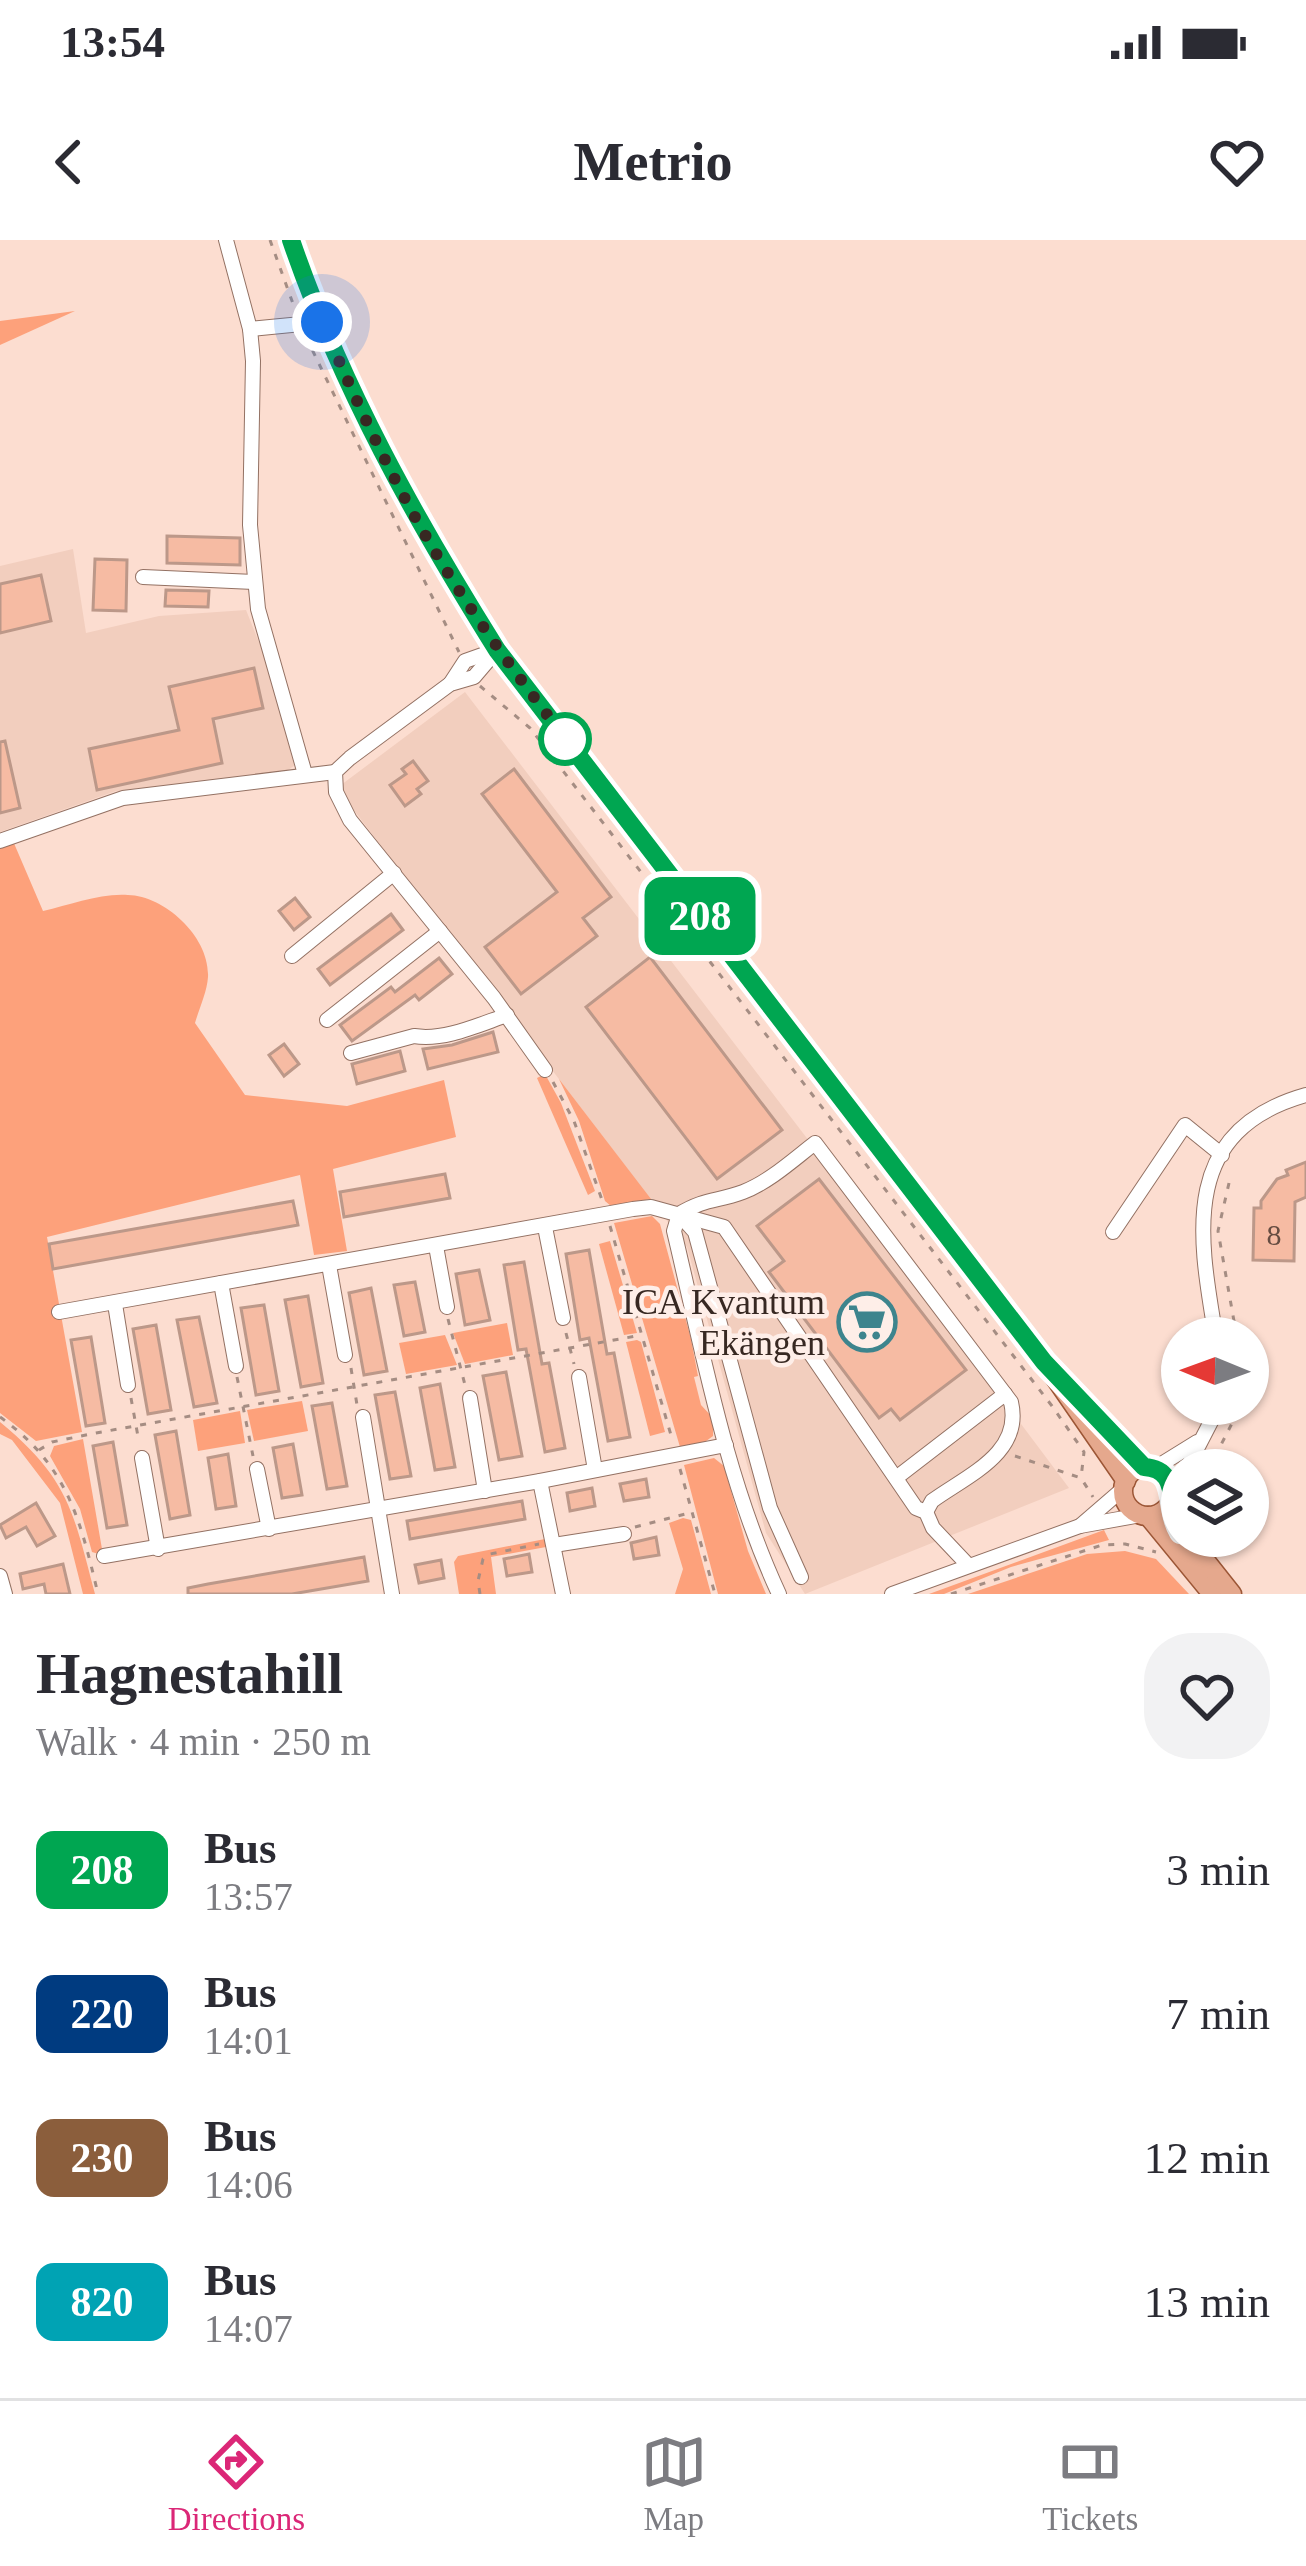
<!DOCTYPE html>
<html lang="en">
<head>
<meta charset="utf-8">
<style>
	:root { --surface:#fff; --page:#f2f2f3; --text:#2b2b33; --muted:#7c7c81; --line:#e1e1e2; --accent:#db2777 }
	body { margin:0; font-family:"Times New Roman",serif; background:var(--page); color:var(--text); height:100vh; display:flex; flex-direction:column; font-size:45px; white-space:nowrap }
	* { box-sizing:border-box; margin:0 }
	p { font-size:39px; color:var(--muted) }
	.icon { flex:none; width:66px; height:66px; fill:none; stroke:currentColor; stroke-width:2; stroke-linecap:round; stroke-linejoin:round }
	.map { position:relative; height:1354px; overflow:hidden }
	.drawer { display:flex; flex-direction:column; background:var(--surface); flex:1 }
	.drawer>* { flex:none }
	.badge { padding:0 24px; border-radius:18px; font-size:42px; line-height:78px }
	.needle { width:78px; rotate:271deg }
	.tools { position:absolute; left:1161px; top:1077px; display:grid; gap:24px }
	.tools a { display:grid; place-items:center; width:108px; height:108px; border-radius:50%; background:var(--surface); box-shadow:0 3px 9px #0004; font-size:60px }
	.you { position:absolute; width:60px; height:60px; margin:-30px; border:9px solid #fff; border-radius:50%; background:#1a73e8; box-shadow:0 0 0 18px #1a73e833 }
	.map>.badge { position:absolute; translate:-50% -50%; box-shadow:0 0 0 6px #fff }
	.round { display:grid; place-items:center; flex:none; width:126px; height:126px; border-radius:48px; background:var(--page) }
	.summary { display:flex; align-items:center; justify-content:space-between; height:204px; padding:0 36px }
	h1 { font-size:57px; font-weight:800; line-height:90px }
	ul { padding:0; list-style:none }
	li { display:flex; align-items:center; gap:36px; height:144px; padding:0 36px }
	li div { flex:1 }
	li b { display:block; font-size:45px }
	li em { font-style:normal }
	li .badge { min-width:132px; font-weight:700; text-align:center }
	.status { display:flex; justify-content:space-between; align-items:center; height:84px; padding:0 60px; background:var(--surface); direction:ltr }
	.status svg { height:33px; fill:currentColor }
	header { display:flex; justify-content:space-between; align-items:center; height:156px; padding:0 36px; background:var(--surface); font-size:54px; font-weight:800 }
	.tab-bar { display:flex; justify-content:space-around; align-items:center; height:168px; border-top:3px solid var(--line); background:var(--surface); font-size:33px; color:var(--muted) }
	.tab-bar a { display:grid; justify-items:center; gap:6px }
	.tab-bar .current { color:var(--accent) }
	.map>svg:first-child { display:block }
</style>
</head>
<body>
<div class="status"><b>13:54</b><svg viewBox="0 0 49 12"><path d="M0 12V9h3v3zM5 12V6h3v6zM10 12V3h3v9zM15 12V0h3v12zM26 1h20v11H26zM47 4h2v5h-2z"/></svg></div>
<header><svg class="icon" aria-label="back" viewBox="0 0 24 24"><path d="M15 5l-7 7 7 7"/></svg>Metrio<svg class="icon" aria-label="heart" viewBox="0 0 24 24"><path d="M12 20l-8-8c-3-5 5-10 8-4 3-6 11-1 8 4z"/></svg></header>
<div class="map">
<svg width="1306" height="1354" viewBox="0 0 1306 1354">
	<rect width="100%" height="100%" fill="#fcddd0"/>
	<g fill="#f2cebe">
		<polygon points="73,309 86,393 159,376 246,370 262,410 295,525 284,533 116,551 0,592 0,326"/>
		<polygon points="465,452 806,897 1069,1248 805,1354 766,1293 687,1007 337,548"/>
	</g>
	<g fill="#fda17b">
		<polygon points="75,71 0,105 0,81"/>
		<path d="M13 601 43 671C70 665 100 653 128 655 165 656 210 697 208 737 207 752 199 769 195 783L245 855 347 866 444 840 456 897 333 929 347 1011 314 1015 300 935 47 997 82 1192 36 1201 0 1173V606Z"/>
		<polygon points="545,834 561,863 595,951 588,955 537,838"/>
		<polygon points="559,839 651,959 611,966 605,961 579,881"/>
		<polygon points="652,976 660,984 691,1099 698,1136 694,1137 701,1165 713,1178 713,1196 702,1204 680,1207 614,983"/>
		<polygon points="610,1001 637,1093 624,1095 599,1004"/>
		<polygon points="507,1083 513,1115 465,1124 453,1093"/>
		<polygon points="445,1095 457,1125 406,1134 399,1103"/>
		<polygon points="637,1100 641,1102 665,1192 650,1196 626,1102"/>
		<polygon points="302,1161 308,1191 254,1201 247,1170"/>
		<polygon points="240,1171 245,1203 198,1211 193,1180"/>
		<path d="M0 1182C69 1239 73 1271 95 1354H83L60 1263 12 1200 0 1194Z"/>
		<polygon points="83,1199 102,1309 102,1315 92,1312 80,1269 50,1216 54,1206"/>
		<polygon points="714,1218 724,1226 748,1311 766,1354 718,1354 684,1225"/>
		<polygon points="683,1278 691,1280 711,1354 675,1354 683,1329 669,1283"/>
		<polygon points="1104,1290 1109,1300 1011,1327 944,1354 929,1354"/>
		<polygon points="545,1299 546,1307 491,1317 496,1354 459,1354 454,1322 458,1316"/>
		<polygon points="1125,1311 1156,1319 1189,1354 968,1354 1087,1314"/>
	</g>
	<g fill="#f6bba3" stroke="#bc9889" stroke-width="3">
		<polygon points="167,296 240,298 240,325 167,323"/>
		<polygon points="95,319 127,320 126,371 93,370"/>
		<polygon points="41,335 51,381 0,393 0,344"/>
		<polygon points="166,350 209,351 208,367 165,366"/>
		<polygon points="254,428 263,468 213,479 222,523 97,550 89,509 179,490 169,447"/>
		<polygon points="5,501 20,568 0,573 0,502"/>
		<polygon points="413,521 428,541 417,549 421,554 405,566 390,545 406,534 402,529"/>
		<polygon points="514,529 611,657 583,678 597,696 521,754 485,707 557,652 482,554"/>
		<polygon points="295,658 310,677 294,690 279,671"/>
		<polygon points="391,674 403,690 330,745 318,729"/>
		<polygon points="650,717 782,890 717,939 586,767"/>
		<polygon points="439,718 452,734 419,760 415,755 352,801 340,785 391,747 395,752"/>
		<polygon points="493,792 498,812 428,829 423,809 452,805"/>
		<polygon points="284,804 299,824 284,836 269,815"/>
		<polygon points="400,811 405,831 357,844 352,824"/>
		<polygon points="1306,922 1306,957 1295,962 1294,1021 1253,1020 1254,968 1261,968 1261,961 1277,939 1288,935 1286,930"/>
		<polygon points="445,934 450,958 344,977 340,952"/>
		<polygon points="819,939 966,1130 900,1180 891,1169 879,1178 769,1032 784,1021 757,986"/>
		<polygon points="293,961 298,985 53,1029 49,1004"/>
		<polygon points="589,1010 607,1114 614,1113 630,1197 608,1201 589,1098 580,1100 566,1014"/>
		<polygon points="524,1022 542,1124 549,1123 565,1208 545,1212 526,1109 518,1110 504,1025"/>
		<polygon points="479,1030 490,1080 465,1085 456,1034"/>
		<polygon points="415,1042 425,1092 404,1096 394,1045"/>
		<polygon points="371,1048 387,1131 364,1135 349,1053"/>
		<polygon points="308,1056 323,1143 301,1147 285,1060"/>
		<polygon points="264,1065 279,1151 256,1155 241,1068"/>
		<polygon points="199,1077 217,1163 194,1167 177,1080"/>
		<polygon points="156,1085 171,1170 148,1174 133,1089"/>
		<polygon points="91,1097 105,1183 86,1186 71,1100"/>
		<polygon points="506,1132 522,1216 499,1220 483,1136"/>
		<polygon points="440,1144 455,1227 435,1230 420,1148"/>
		<polygon points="395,1152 411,1236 390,1239 375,1155"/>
		<polygon points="332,1163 347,1246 327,1249 312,1166"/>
		<polygon points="176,1191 190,1275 170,1279 155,1195"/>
		<polygon points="113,1202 127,1285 107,1288 93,1206"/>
		<polygon points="293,1204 302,1255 282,1258 273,1208"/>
		<polygon points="228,1214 236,1266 216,1269 208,1218"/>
		<polygon points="646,1239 649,1257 624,1261 620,1244"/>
		<polygon points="592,1248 595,1266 570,1271 567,1253"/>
		<polygon points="522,1261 525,1279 410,1299 407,1281"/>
		<polygon points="36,1263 55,1296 37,1306 26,1287 6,1298 0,1285"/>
		<polygon points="656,1297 659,1315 634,1319 631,1303"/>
		<polygon points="529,1314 532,1332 507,1336 504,1319"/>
		<polygon points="364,1317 368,1341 292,1354 188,1354 188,1348 208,1344"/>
		<polygon points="441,1320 444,1338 419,1343 415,1325"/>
		<polygon points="63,1324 70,1354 46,1354 44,1344 23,1349 20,1334"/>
	</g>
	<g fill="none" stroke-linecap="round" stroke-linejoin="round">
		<defs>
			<g id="minor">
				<polyline points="226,0 250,89 253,121 250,285 258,369 305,534"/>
				<polyline points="250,89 322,82"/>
				<polyline points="143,337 254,342"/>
				<polyline points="497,410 474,437 450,444 350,518 335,532 336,552 350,580 494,758 545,830"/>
				<polyline points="450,444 465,421 496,410"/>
				<polyline points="0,601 123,558 335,532"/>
				<polyline points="292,716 394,633"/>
				<polyline points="327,780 440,691"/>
				<path d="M351 813 414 796C444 801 478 785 507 775"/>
				<path d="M679 974C706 958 716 962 743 952 769 942 793 920 815 903L1011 1162C1023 1213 968 1235 932 1261L926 1272"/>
				<path d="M679 974 674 991C703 1113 726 1240 779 1354"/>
				<polyline points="679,974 695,992 770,1268 801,1337"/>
				<polyline points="545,987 563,1078"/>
				<polyline points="1113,992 1185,885 1222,915"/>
				<polyline points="436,1006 447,1067"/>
				<polyline points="329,1025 345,1115"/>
				<polyline points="221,1043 236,1126"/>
				<polyline points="115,1064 128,1145"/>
				<polyline points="59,1072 633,969 651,967 724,987 916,1268 926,1272 933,1288 968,1325"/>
				<path d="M1216 1098C1199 997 1178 891 1306 855"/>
				<polyline points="579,1137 595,1230"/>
				<polyline points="470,1158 485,1251"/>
				<polyline points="363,1177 392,1354"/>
				<polyline points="142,1218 158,1309"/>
				<polyline points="1155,1228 1197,1202"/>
				<polyline points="257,1229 269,1289"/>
				<polyline points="1186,1230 1220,1164"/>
				<polyline points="896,1238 1005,1154"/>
				<polyline points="540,1241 563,1354"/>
				<polyline points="1173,1255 1182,1237"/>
				<polyline points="1080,1286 1124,1248"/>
				<polyline points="554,1305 624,1294"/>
				<polyline points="104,1316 540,1241 726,1205"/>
				<polyline points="0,1336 5,1354"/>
				<polyline points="892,1354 1080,1286 1141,1275"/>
			</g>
			<g id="major">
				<path d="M291 0C341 146 415 279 497 410L1044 1122 1126 1241"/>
				<polyline points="1078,1155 1144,1227"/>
				<circle cx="1148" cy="1251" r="25"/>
				<polyline points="1148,1276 1212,1354"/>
				<polyline points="1186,1296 1232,1354"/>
			</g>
		</defs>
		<use href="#minor" stroke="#937163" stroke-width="16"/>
		<use href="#major" stroke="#9c5636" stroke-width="21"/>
		<g stroke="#a58d83" stroke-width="3" stroke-dasharray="6 9" stroke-linecap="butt">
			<polyline points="270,0 296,72"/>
			<polyline points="306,97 459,412"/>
			<polyline points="480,446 530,488 1052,1166 1084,1212 1081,1238"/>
			<polyline points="553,842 574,881 602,960"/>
			<polyline points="1229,943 1218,991 1237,1098"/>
			<polyline points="610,986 673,1202"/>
			<polyline points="448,1079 465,1145"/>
			<polyline points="566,1093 574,1124"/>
			<polyline points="351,1128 357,1165"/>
			<polyline points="237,1137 253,1216"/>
			<polyline points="131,1158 139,1202"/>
			<path d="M0 1177C67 1225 80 1278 98 1354"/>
			<polyline points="39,1210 52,1202 96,1193 642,1095"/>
			<polyline points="1015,1216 1081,1238 1093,1257"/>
			<polyline points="680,1229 715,1354"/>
			<polyline points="1208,1230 1242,1164"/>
			<polyline points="635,1287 689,1273"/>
			<polyline points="480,1354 478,1341 483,1319 490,1314 539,1304"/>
			<polyline points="951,1354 1102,1305 1125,1304 1156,1312"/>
		</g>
		<use href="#minor" stroke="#fff" stroke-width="14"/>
		<use href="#major" stroke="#e5a88d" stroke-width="18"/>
	</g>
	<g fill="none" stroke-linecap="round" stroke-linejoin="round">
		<defs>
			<path id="line" d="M291 0C341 146 415 279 497 410L1044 1122 1144 1227C1181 1229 1167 1266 1182 1291"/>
		</defs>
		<use href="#line" stroke="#fff" stroke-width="27"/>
		<use href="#line" stroke="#00a651" stroke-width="18"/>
		<path stroke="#372822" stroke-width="12" stroke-dasharray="0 21.6" d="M322 82C355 158 389 234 431 305 473 377 523 443 573 509L565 499"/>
	</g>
	<defs>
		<symbol id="supermarket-ring" viewBox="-11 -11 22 22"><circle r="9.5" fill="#feeee8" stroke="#3d848d" stroke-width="1.5"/><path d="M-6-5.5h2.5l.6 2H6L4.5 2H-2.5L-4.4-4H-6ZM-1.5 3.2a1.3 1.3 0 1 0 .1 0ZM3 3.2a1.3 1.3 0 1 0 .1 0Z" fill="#3d848d"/></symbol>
	</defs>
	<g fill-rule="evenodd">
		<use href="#supermarket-ring" x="834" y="1049" width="66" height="66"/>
	</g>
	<circle fill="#fff" stroke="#00a651" stroke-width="6" cx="565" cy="499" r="24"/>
	<g text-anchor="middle" stroke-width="9" stroke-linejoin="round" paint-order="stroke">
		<g font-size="30" fill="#674d42">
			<text x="1274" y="1005">8</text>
		</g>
		<g font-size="36" fill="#372822" stroke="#feeee8" text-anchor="end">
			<text x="825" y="1074">ICA Kvantum<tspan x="825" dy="41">Ekängen</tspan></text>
		</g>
	</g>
</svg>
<div class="tools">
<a><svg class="needle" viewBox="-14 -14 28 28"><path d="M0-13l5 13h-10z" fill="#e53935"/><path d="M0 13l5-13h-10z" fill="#7c7c81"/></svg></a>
<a><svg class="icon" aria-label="layers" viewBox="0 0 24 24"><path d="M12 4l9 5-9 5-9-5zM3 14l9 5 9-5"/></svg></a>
</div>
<div class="you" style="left:322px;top:82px"></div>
<b class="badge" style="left:700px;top:676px;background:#00a651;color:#fff">208</b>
</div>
<section class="drawer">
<div class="summary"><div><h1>Hagnestahill</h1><p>Walk · 4 min · 250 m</p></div><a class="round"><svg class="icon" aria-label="heart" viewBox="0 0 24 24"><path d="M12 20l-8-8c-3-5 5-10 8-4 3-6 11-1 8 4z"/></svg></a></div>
<ul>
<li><span class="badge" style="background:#00a651;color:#fff">208</span><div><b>Bus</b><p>13:57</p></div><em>3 min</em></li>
<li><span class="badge" style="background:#003b80;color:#fff">220</span><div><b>Bus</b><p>14:01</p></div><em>7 min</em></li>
<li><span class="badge" style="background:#8b5e3c;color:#fff">230</span><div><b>Bus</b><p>14:06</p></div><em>12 min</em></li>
<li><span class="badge" style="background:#00a3b4;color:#fff">820</span><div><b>Bus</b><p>14:07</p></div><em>13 min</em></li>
</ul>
</section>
<nav class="tab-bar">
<a class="current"><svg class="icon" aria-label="directions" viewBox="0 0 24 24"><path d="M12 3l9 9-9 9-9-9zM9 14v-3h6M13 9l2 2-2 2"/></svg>Directions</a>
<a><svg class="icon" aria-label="map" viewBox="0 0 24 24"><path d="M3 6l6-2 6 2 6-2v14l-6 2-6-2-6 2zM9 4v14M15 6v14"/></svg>Map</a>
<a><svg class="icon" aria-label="tickets" viewBox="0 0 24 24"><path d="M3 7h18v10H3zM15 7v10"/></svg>Tickets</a>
</nav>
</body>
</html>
